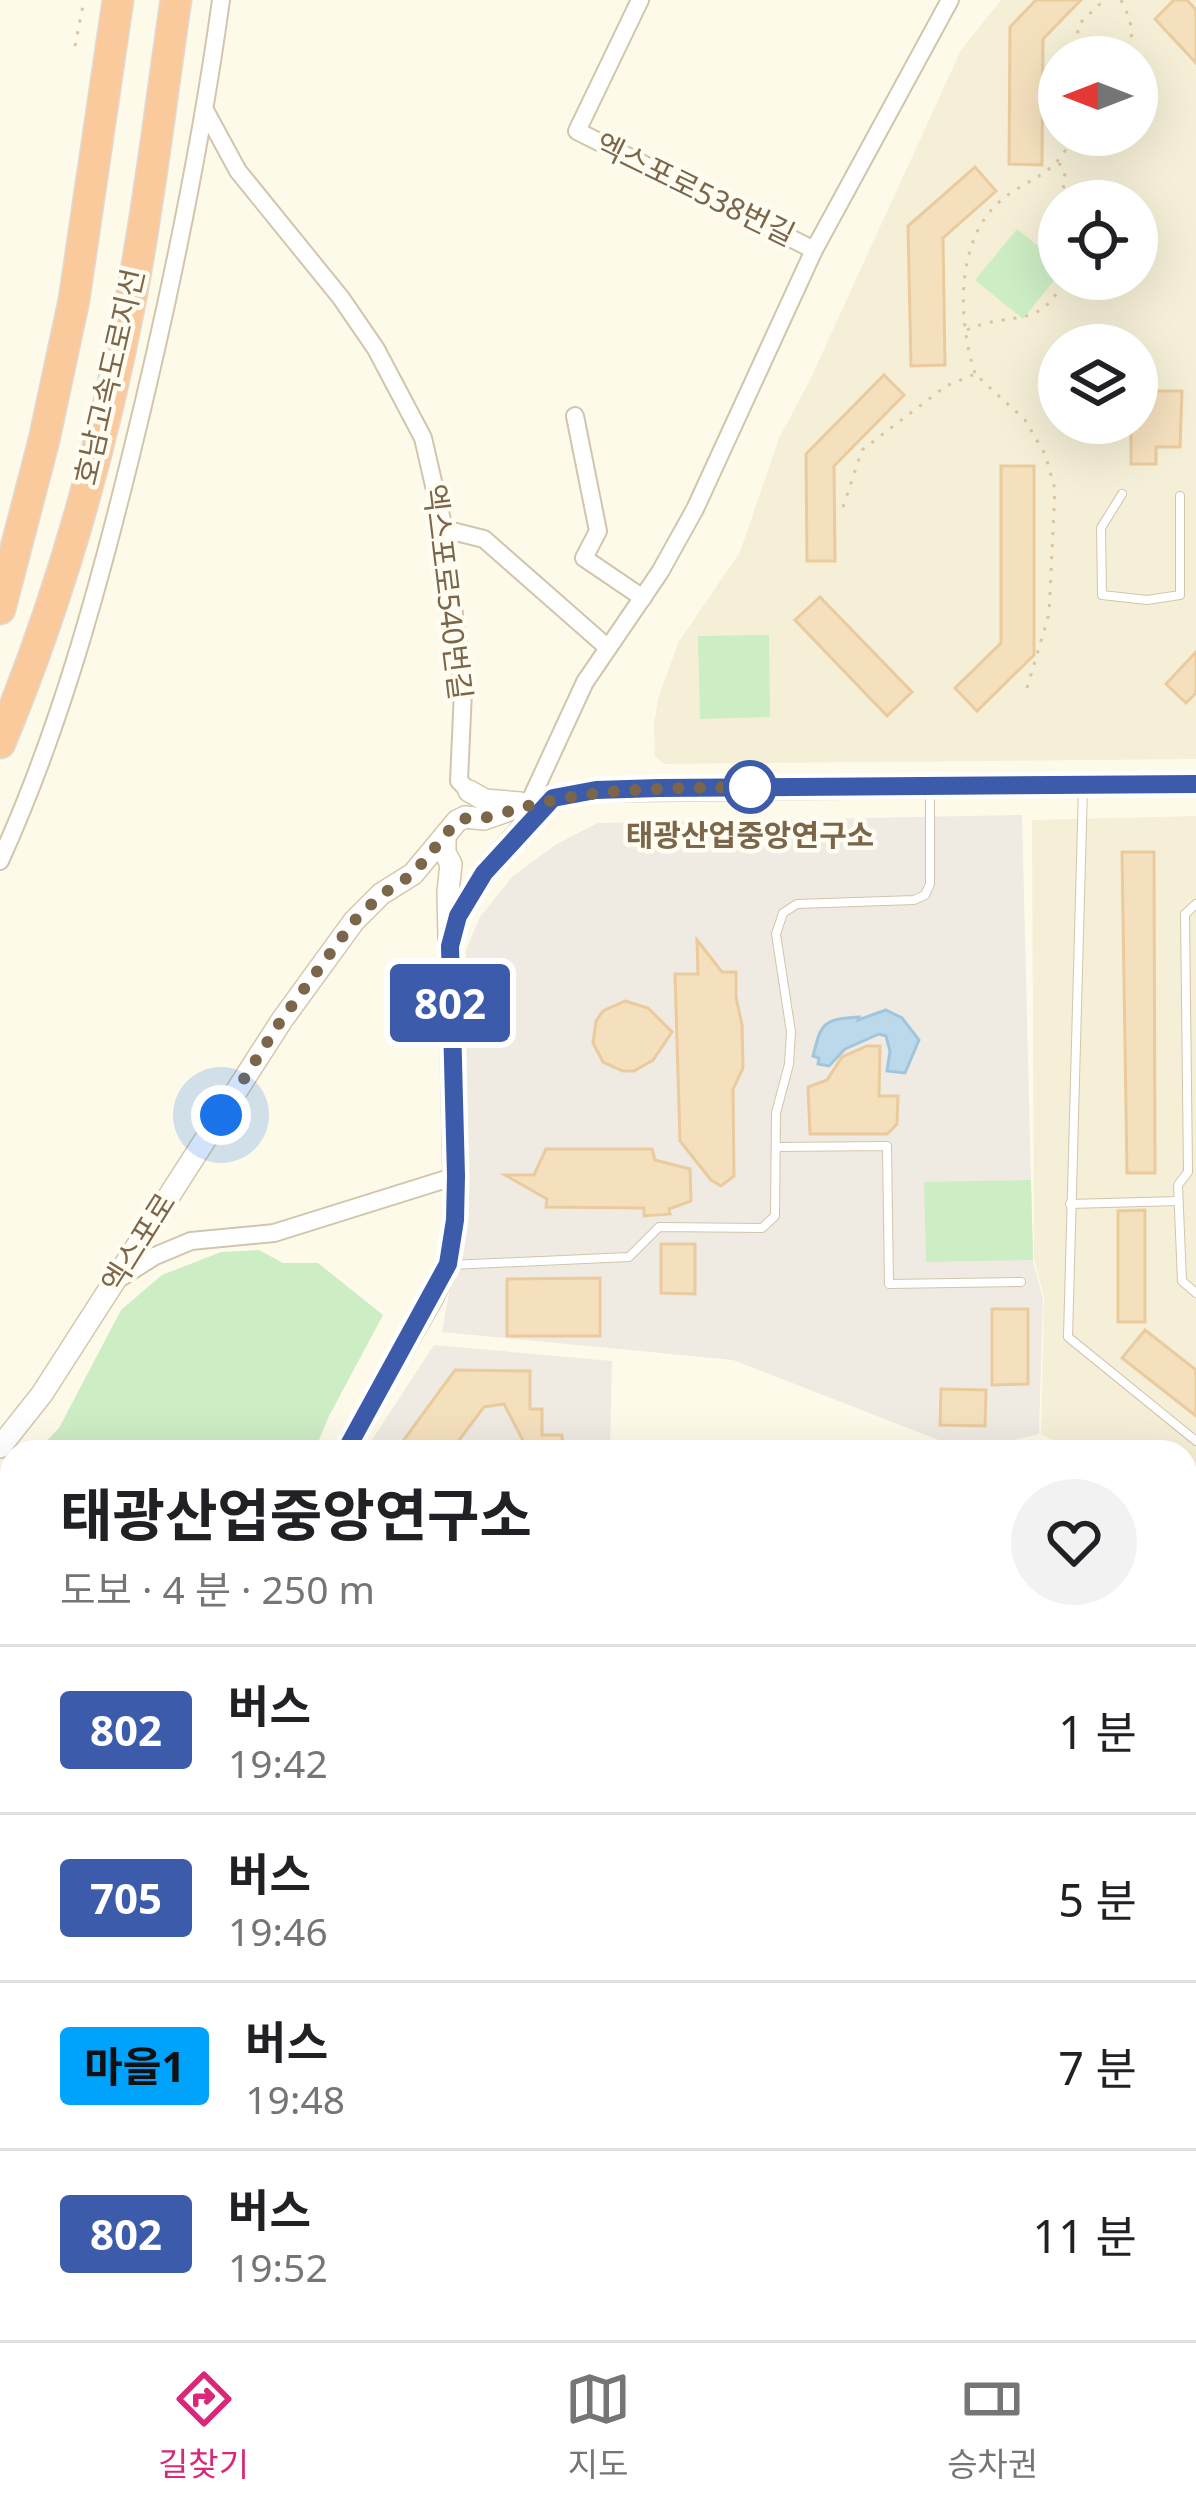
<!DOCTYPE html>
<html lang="ko">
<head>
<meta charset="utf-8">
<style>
	:root { --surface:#fff; --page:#f2f2f2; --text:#202124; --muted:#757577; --line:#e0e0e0; --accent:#db2777 }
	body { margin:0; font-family:"Noto Sans","Noto Sans KR",sans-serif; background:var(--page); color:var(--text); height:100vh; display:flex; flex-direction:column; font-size:45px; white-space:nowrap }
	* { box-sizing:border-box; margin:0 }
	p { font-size:39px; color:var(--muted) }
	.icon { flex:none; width:66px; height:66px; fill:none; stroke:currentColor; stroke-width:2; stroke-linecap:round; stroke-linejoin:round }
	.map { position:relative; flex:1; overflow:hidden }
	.details { position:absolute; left:0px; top:1440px; width:1197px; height:900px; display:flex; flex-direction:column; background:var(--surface); border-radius:36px 36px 0 0; box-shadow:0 12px 48px #0002 }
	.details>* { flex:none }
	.badge { padding:0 24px; border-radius:9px; font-size:42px; line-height:78px }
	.needle { width:78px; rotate:270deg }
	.fabs { position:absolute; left:1038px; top:36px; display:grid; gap:24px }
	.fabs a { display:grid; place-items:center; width:120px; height:120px; border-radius:50%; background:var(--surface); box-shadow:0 12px 48px #0002; font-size:60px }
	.you { position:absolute; width:60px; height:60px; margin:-30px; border:9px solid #fff; border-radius:50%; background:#1a73e8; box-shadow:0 0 0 18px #1a73e833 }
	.map>.badge { position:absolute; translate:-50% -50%; box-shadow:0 0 0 6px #fff }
	.round { display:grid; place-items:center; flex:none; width:126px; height:126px; border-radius:63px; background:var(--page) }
	.overview { display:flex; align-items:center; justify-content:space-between; height:204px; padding:0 60px }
	h1 { font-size:57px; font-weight:700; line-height:90px }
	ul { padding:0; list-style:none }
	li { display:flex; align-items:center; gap:36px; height:168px; padding:0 60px; border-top:3px solid var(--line) }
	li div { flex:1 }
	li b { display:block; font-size:45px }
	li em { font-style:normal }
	li .badge { min-width:132px; font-weight:700; text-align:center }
	.tabs { display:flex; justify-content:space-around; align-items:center; height:168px; border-top:3px solid var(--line); background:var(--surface); font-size:33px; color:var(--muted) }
	.tabs a { display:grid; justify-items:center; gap:6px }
	.tabs .active { color:var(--accent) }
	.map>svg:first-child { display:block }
</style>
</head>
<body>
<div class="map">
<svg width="1196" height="2340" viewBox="0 0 1196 2340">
	<rect width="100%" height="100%" fill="#fefae9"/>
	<g fill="#f6efd7" fill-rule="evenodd">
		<path d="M1001 0H1196V759L664 764 655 757 654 725 658 699 678 643 740 552 779 438 809 382 961 50ZM1059 57H1137V135H1059ZM1059 201H1137V279H1059ZM1059 345H1137V423H1059Z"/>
		<polygon points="1196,816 1196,1518 1185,1512 1185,1452 1075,1452 1041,1434 1044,1298 1034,1259 1032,820"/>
	</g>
	<g fill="#efebe2">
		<polygon points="1022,815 1033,1261 1043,1299 1039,1434 967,1451 733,1360 442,1332 467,1194 466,950 480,917 512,877 555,845 598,823"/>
		<polygon points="434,1345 612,1361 610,1452 364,1452"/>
		<polygon points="1185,1608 1196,1610 1196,2340 948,2340 948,2328 1185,2328"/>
		<polygon points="221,2328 798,2328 849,2340 220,2340"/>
	</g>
	<g fill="#cdedc5">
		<polygon points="1017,229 1059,263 1059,274 1023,319 975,280"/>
		<polygon points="769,635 770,717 700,719 698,636"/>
		<polygon points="1031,1180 1033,1260 926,1262 924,1182"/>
		<polygon points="259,1250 283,1263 318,1263 383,1315 329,1416 314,1452 36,1452 59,1428 121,1310 162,1275 221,1252"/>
		<polygon points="12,1476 12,2328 178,2328 178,2340 0,2340 0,1487"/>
	</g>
	<path fill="#bbd9ea" stroke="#a1c6dc" stroke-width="3" d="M886 1010 902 1018 919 1040 905 1073 887 1071 890 1051 886 1036 879 1034 845 1049 829 1066 818 1064 819 1058 813 1056C821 1024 822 1019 859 1017L858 1020Z"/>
	<g fill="#f5e0be" stroke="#e9cb9e" stroke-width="3">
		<polygon points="1036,0 1081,0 1043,39 1042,165 1009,164 1010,27"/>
		<polygon points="1174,0 1187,0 1196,10 1196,63 1155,19"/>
		<polygon points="975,167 996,191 943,238 945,365 911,366 908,226"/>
		<polygon points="884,375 904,395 834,466 835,561 807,561 806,454"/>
		<polygon points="1137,376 1155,376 1155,391 1182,391 1180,447 1156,447 1156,464 1131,464 1131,423 1137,423"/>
		<polygon points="1001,466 1034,466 1034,655 977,711 955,688 1001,643"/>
		<polygon points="820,597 912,692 887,716 795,620"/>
		<polygon points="1196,652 1196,693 1186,703 1166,684"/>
		<polygon points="1122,852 1154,852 1155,1173 1127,1173"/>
		<polygon points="697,940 722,972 736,972 736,997 742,1025 743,1068 733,1089 734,1176 721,1186 711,1180 680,1141 675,974 698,974"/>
		<polygon points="625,1001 648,1008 672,1032 653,1060 634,1071 623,1071 603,1062 593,1043 596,1021 603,1011"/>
		<polygon points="867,1046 880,1046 879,1096 898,1096 897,1124 887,1134 810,1134 808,1087 827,1080 842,1057"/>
		<polygon points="546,1149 652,1149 655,1160 690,1169 691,1201 669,1209 670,1214 644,1216 644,1208 546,1207 547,1199 505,1175 534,1175"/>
		<polygon points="1145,1210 1145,1322 1118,1322 1118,1211"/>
		<polygon points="661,1244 695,1244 695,1294 661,1293"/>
		<polygon points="600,1278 600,1336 507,1336 507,1279"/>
		<polygon points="992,1309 1028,1309 1028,1384 992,1385"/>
		<polygon points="1145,1330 1196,1370 1196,1416 1122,1358"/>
		<polygon points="455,1370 530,1371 530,1409 542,1409 542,1435 562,1435 563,1452 529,1452 504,1404 484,1407 450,1452 395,1452"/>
		<polygon points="941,1389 986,1390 985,1426 940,1425"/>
	</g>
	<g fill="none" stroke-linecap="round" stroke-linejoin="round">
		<defs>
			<g id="lane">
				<polyline points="1122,494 1101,528 1102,595 1147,600 1180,595 1180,496"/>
				<polyline points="1083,787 1068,1337 1196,1441"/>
				<polyline points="1196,904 1185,914 1188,1172 1178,1185 1182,1281 1196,1293"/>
				<polyline points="777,1147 887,1146 889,1284 1021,1282"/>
				<polyline points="1070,1204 1178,1201"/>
				<polyline points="450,1265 629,1257 659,1227 762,1228 775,1216 776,1113 789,1064 791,1032 776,934 783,913 797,904 914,900 925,895 930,884 930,788"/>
				<polyline points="1185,1643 1196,1644"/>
				<polyline points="1185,2180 1196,2207"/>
				<polyline points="1185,2301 1196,2328"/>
				<polyline points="979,2328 979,2340"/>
				<polyline points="1143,2328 1147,2340"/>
			</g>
			<g id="street">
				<polyline points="640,0 577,131 814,250"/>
				<polyline points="206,112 238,171 341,298 376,349 423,438 444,529 463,691 459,781 469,791"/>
				<polyline points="575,416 598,531 584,558 643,598"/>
				<polyline points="444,529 484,539 608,648"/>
				<polyline points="529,803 585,682 660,572 695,509 814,250 950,0"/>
				<path d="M0 861C59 731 97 593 131 455 168 305 200 153 221 0"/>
				<polyline points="117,1280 155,1256 191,1241 274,1233 456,1176"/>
			</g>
			<g id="secondary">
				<polyline points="469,791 485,800 520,803"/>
				<path d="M453 934C466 887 517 831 553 798"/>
				<polyline points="0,1447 42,1394 282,1020 354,921 381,894 413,874 457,821 465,817 484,819 529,803 596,791 1196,784"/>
				<polyline points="344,1452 433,1297 448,1265 455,1220 448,892 451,864 445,853 445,836"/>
				<polyline points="201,2340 202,2328"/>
			</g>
			<g id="highway">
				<polyline points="0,609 44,440 74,300 118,0"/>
				<path d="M0 743C59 601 102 450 131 298 150 200 161 99 176 0"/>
			</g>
		</defs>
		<use href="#lane" stroke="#d2c5ad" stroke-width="10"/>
		<use href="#street" stroke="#d2c5ad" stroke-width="20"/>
		<use href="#secondary" stroke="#d5c7aa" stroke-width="24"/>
		<use href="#highway" stroke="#dfdad4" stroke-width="33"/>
		<g stroke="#dbc4a1" stroke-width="3" stroke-dasharray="3 9" stroke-linecap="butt">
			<path d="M1121 0C1131 20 1138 38 1122 57"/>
			<polyline points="75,46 84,0"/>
			<polyline points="1074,57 1079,24 1104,0"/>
			<polyline points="1059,163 1065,173 1062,201"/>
			<path d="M967 330C1009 310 1041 332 1064 279"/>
			<path d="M975 373C958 322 955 243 998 203 1028 176 1055 179 1073 135"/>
			<polyline points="843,507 862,450 946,386 975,374 1025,420 1045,454 1055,489 1049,614 1027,688"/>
		</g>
		<use href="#lane" stroke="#fff" stroke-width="8"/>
		<use href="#street" stroke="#fff" stroke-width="16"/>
		<use href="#secondary" stroke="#fff" stroke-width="21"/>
		<use href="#highway" stroke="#fbca9c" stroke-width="30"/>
	</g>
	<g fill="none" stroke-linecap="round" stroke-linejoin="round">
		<defs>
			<polyline id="line" points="345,1452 448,1264 455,1220 456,1176 450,946 458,916 484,873 553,798 596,790 659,788 1196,784"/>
		</defs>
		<use href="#line" stroke="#fff" stroke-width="27"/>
		<use href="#line" stroke="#3d5bab" stroke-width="18"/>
		<path stroke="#7b664a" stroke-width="12" stroke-dasharray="0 21.6" d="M221 1115 282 1019 354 921 381 895 413 874 457 821C470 815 480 820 493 816 587 786 653 789 750 787"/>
	</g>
	<circle fill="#fff" stroke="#3d5bab" stroke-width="6" cx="750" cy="787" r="24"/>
	<g text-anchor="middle" stroke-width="9" stroke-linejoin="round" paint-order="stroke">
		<g font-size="30" fill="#7b664a" stroke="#fffdf1">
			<text transform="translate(695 190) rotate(26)" y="10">엑스포로538번길</text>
			<text transform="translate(110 377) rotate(-77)" y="10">호남고속도로지선</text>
			<text transform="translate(447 592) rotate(83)" y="10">엑스포로540번길</text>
			<text transform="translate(139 1243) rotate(-58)" y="10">엑스포로</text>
		</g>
		<g font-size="30" font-weight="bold" fill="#7b664a" stroke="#fffdf1">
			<text x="750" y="846">태광산업중앙연구소</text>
		</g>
	</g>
</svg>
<div class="fabs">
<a><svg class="needle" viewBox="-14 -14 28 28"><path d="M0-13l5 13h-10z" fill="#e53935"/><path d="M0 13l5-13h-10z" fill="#757577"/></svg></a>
<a><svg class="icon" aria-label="locate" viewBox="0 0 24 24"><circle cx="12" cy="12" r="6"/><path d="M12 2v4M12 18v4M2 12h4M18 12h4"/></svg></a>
<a><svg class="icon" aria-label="layers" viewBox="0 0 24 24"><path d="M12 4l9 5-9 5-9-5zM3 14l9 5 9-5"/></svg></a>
</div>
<div class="you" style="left:221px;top:1115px"></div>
<b class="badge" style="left:450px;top:1003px;background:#3d5bab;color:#fff">802</b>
<section class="details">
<div class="overview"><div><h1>태광산업중앙연구소</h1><p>도보 · 4 분 · 250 m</p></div><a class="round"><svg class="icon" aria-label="heart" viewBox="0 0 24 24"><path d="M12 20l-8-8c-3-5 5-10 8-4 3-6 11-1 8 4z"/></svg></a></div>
<ul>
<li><span class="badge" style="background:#3d5bab;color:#fff">802</span><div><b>버스</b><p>19:42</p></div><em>1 분</em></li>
<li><span class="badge" style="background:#3d5bab;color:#fff">705</span><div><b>버스</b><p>19:46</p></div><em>5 분</em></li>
<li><span class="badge" style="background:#00a3fb;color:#111">마을1</span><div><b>버스</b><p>19:48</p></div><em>7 분</em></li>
<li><span class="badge" style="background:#3d5bab;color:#fff">802</span><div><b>버스</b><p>19:52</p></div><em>11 분</em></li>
</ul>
</section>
</div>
<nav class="tabs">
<a class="active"><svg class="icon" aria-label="directions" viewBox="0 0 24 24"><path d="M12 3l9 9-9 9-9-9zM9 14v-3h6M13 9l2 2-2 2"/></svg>길찾기</a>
<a><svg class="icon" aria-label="map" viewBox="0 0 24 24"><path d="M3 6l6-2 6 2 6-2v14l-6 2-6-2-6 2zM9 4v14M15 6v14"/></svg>지도</a>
<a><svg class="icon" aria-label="tickets" viewBox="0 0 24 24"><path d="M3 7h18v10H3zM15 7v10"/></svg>승차권</a>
</nav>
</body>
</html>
